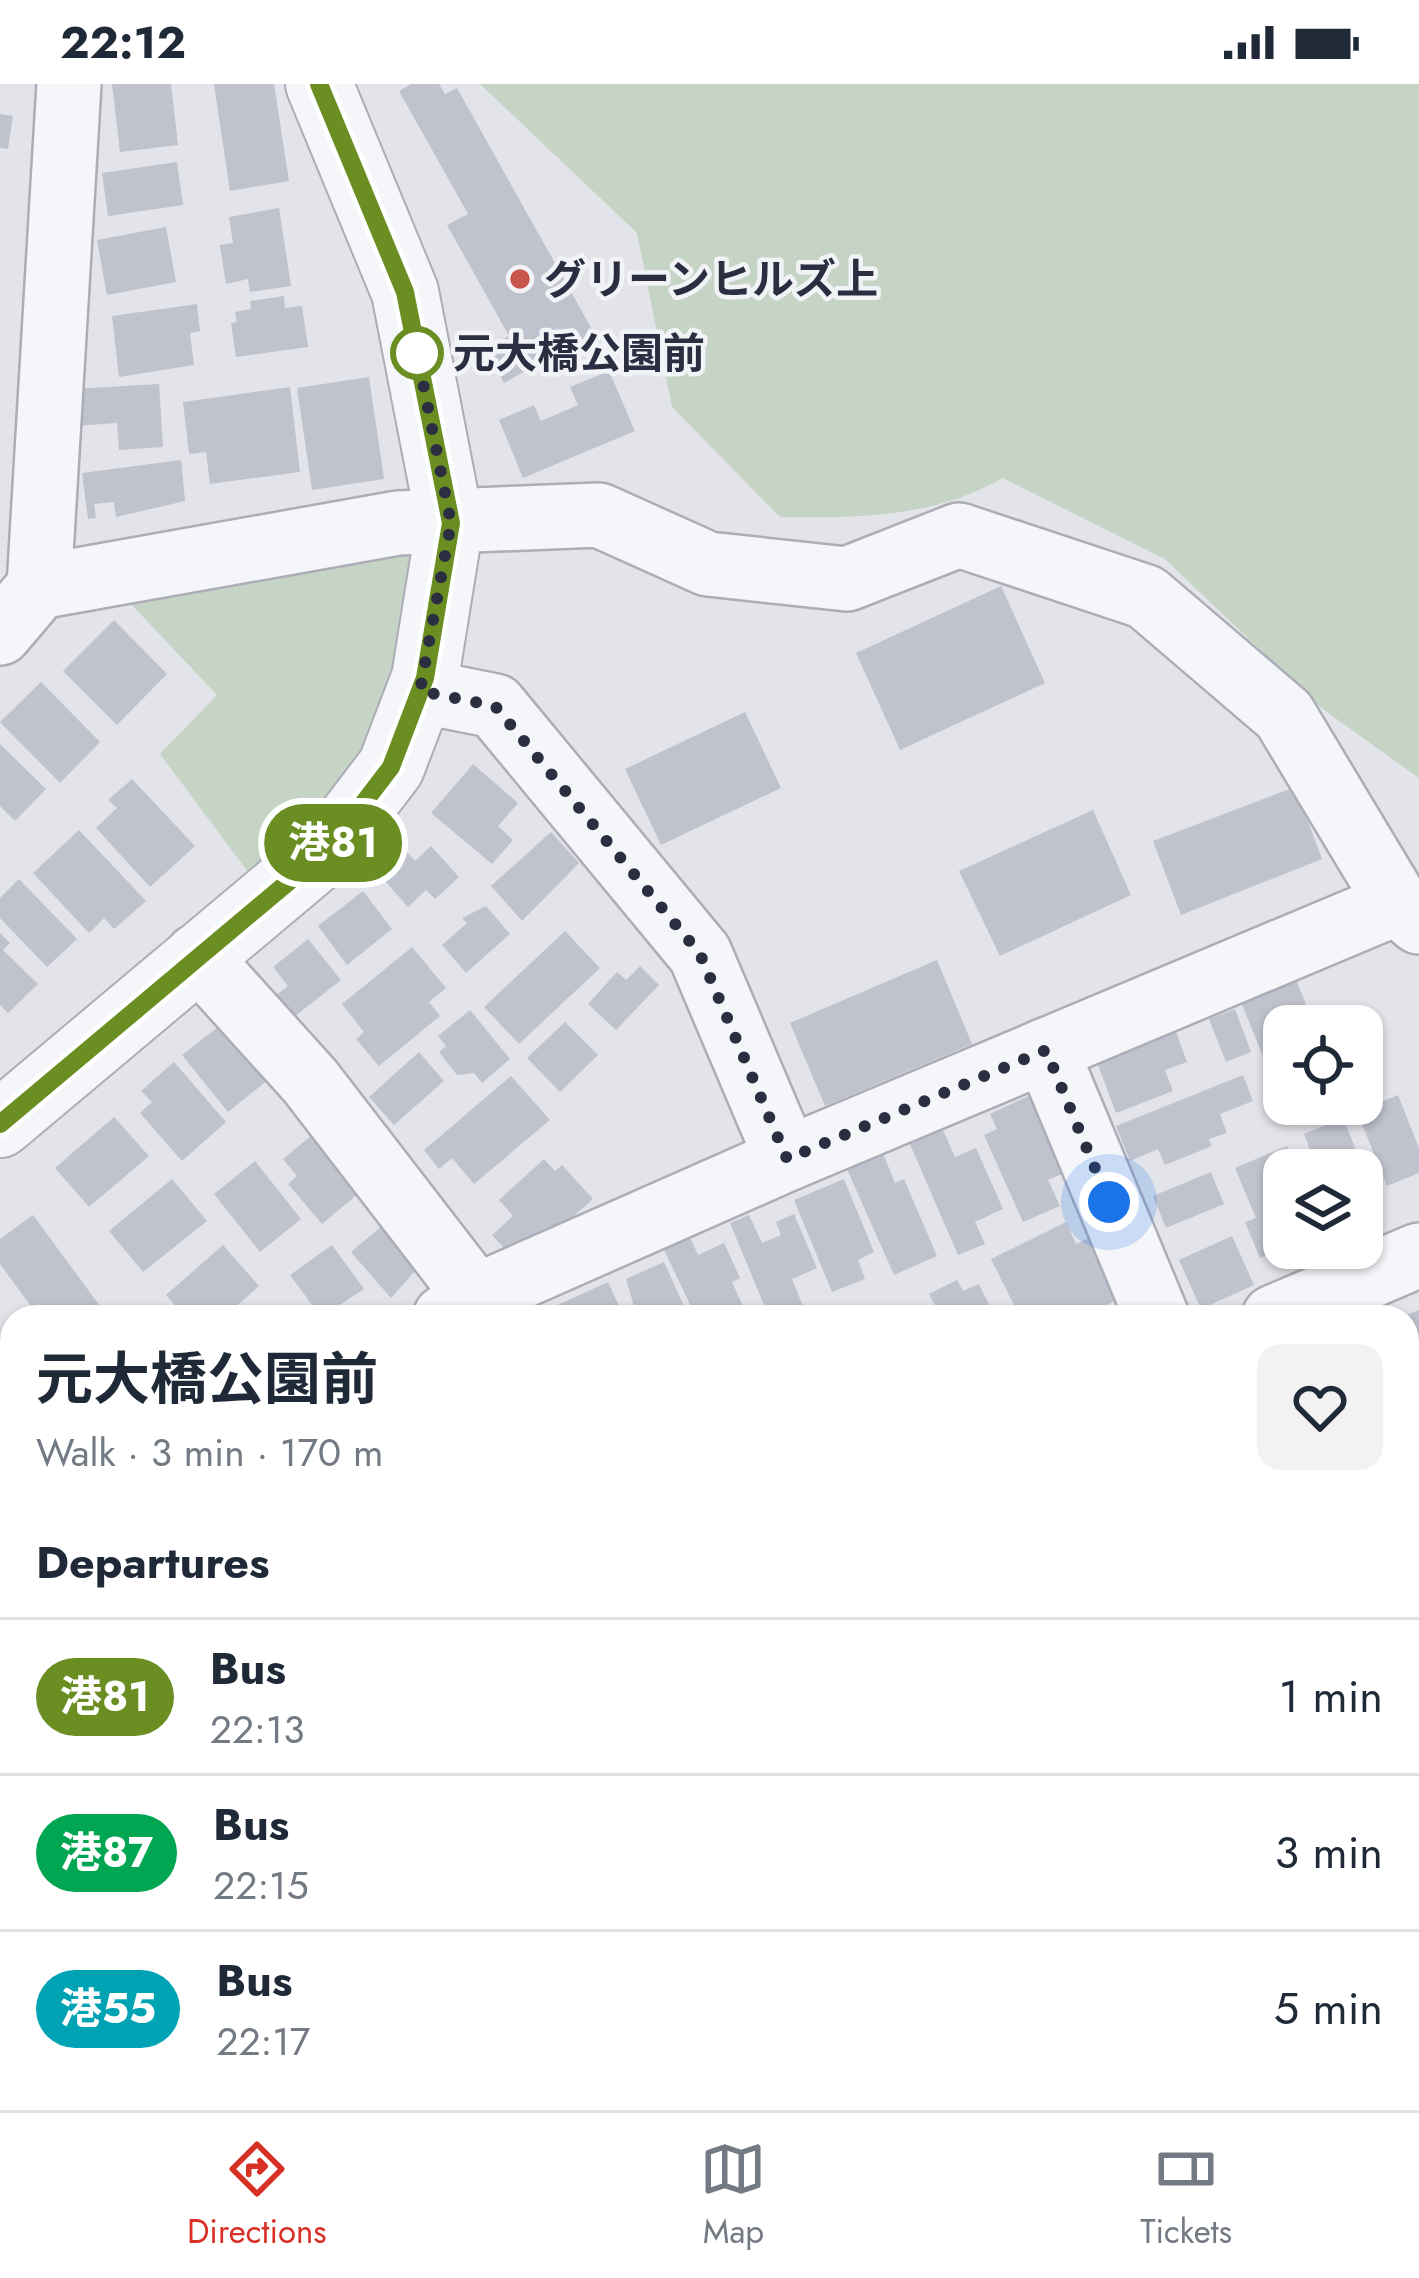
<!DOCTYPE html>
<html lang="en">
<head>
<meta charset="utf-8">
<style>
	:root { --surface:#fff; --page:#f2f2f3; --text:#1f2937; --muted:#747a83; --line:#e0e1e3; --accent:#d93025 }
	body { margin:0; font-family:Jost,"Noto Sans JP",sans-serif; background:var(--page); color:var(--text); height:100vh; display:flex; flex-direction:column; font-size:45px; white-space:nowrap }
	* { box-sizing:border-box; margin:0 }
	p { font-size:39px; color:var(--muted) }
	.icon { flex:none; width:66px; height:66px; fill:none; stroke:currentColor; stroke-width:2; stroke-linecap:round; stroke-linejoin:round }
	.map { position:relative; flex:1; overflow:hidden }
	.details { position:absolute; left:0px; top:1221px; width:1419px; height:807px; display:flex; flex-direction:column; background:var(--surface); border-radius:36px 36px 0 0; box-shadow:0 3px 9px #0004 }
	.details>* { flex:none }
	.badge { padding:0 24px; border-radius:39px; font-size:42px; line-height:78px }
	.buttons { position:absolute; left:1263px; top:921px; display:grid; gap:24px }
	.buttons a { display:grid; place-items:center; width:120px; height:120px; border-radius:24px; background:var(--surface); box-shadow:0 3px 9px #0004; font-size:60px }
	.you { position:absolute; width:60px; height:60px; margin:-30px; border:9px solid #fff; border-radius:50%; background:#1a73e8; box-shadow:0 0 0 18px #1a73e833 }
	.map>.badge { position:absolute; translate:-50% -50%; box-shadow:0 0 0 6px #fff }
	h2 { padding:0 36px; font-size:45px; line-height:108px }
	.round { display:grid; place-items:center; flex:none; width:126px; height:126px; border-radius:24px; background:var(--page) }
	.overview { display:flex; align-items:center; justify-content:space-between; height:204px; padding:0 36px }
	h1 { font-size:57px; font-weight:700; line-height:90px }
	ul { padding:0; list-style:none }
	li { display:flex; align-items:center; gap:36px; height:156px; padding:0 36px; border-top:3px solid var(--line) }
	li div { flex:1 }
	li b { display:block; font-size:45px }
	li em { font-style:normal }
	li .badge { min-width:132px; font-weight:700; text-align:center }
	.status { display:flex; justify-content:space-between; align-items:center; height:84px; padding:0 60px; background:var(--surface); direction:ltr }
	.status svg { height:33px; fill:currentColor }
	.tabs { display:flex; justify-content:space-around; align-items:center; height:168px; border-top:3px solid var(--line); background:var(--surface); font-size:33px; color:var(--muted) }
	.tabs a { display:grid; justify-items:center; gap:6px }
	.tabs .active { color:var(--accent) }
	.map>svg:first-child { display:block }
</style>
</head>
<body>
<div class="status"><b>22:12</b><svg viewBox="0 0 49 12"><path d="M0 12V9h3v3zM5 12V6h3v6zM10 12V3h3v9zM15 12V0h3v12zM26 1h20v11H26zM47 4h2v5h-2z"/></svg></div>
<div class="map">
<svg width="1419" height="2026" viewBox="0 0 1419 2026">
	<rect width="100%" height="100%" fill="#e3e4ea"/>
	<g fill="#c5d4c4">
		<path d="M480 0H1419V694L1320 623 1165 475 1003 394C932 434 859 434 780 433L672 323 637 149Z"/>
		<path d="M411 470C409 522 393 626 366 669 336 717 290 752 248 788L160 670 217 611 129 518Z"/>
	</g>
	<g fill="#c0c2cd">
		<polygon points="112,0 171,0 178,61 120,68"/>
		<polygon points="214,0 274,0 289,97 230,107"/>
		<polygon points="411,0 439,0 445,10 457,4 594,249 504,299 485,265 509,252 447,141 468,130 399,7"/>
		<polygon points="0,30 13,32 8,65 0,64"/>
		<polygon points="177,78 183,121 108,132 102,89"/>
		<polygon points="279,124 291,202 250,208 248,195 226,200 220,161 233,159 229,133"/>
		<polygon points="166,143 176,198 107,211 97,156"/>
		<polygon points="284,212 285,224 302,222 308,263 236,273 231,239 237,238 235,228 251,225 250,217"/>
		<polygon points="197,220 200,247 190,249 194,281 119,293 112,232"/>
		<polygon points="609,287 635,347 523,394 499,336 534,321 541,337 578,321 570,303"/>
		<polygon points="369,293 384,395 312,406 297,304"/>
		<polygon points="159,300 163,363 119,366 117,339 75,342 72,305"/>
		<polygon points="290,303 300,388 210,400 206,368 189,370 183,318"/>
		<polygon points="181,376 185,417 116,433 114,418 94,420 96,434 88,435 82,389"/>
		<polygon points="1001,502 1045,599 900,666 856,569"/>
		<polygon points="114,536 167,590 117,641 63,587"/>
		<polygon points="41,598 100,658 60,699 0,638"/>
		<polygon points="745,628 781,704 661,761 625,685"/>
		<polygon points="0,660 46,705 15,737 0,722"/>
		<polygon points="473,680 518,719 498,742 513,756 492,780 431,729"/>
		<polygon points="132,695 195,762 150,803 96,744 117,724 108,716"/>
		<polygon points="1295,703 1322,775 1181,831 1153,757"/>
		<polygon points="1093,726 1131,811 1000,872 959,787"/>
		<polygon points="79,746 146,817 114,845 104,834 89,849 33,789"/>
		<polygon points="551,748 579,779 522,837 491,802"/>
		<polygon points="431,762 459,793 435,815 426,806 408,823 379,790 405,766 415,777"/>
		<polygon points="19,795 77,855 47,883 0,834 0,814"/>
		<polygon points="363,807 392,845 347,881 318,842"/>
		<polygon points="486,822 510,850 466,889 442,861 467,839 462,834"/>
		<polygon points="565,847 600,884 519,960 484,923"/>
		<polygon points="0,849 10,859 3,866 38,900 8,929 0,921"/>
		<polygon points="308,855 341,896 294,933 276,911 288,902 273,883"/>
		<polygon points="412,863 446,904 429,918 440,932 379,982 356,955 364,948 342,920"/>
		<polygon points="937,876 972,960 825,1022 790,939"/>
		<polygon points="640,882 659,901 616,946 588,920 617,888 626,896"/>
		<polygon points="1294,891 1315,942 1284,942 1284,1025 1239,913"/>
		<polygon points="1235,925 1251,968 1226,978 1209,935"/>
		<polygon points="470,926 510,975 482,999 474,989 457,991 439,968 446,962 438,952"/>
		<polygon points="227,936 273,992 228,1028 182,971"/>
		<polygon points="565,938 598,971 560,1008 527,974"/>
		<polygon points="1176,948 1187,978 1165,986 1173,1007 1116,1029 1097,978"/>
		<polygon points="419,968 444,997 394,1041 369,1013"/>
		<polygon points="174,978 226,1038 182,1077 140,1029 152,1018 141,1007"/>
		<polygon points="1243,991 1253,1017 1220,1030 1227,1049 1209,1055 1212,1062 1165,1081 1158,1065 1130,1077 1116,1042"/>
		<polygon points="511,992 550,1036 474,1100 452,1074 439,1085 424,1066"/>
		<polygon points="1043,1005 1077,1083 1048,1096 1060,1122 1023,1138 984,1051 997,1045 990,1030"/>
		<polygon points="1398,1011 1419,1064 1419,1089 1387,1102 1357,1028"/>
		<polygon points="114,1033 149,1072 89,1123 55,1084"/>
		<polygon points="1343,1034 1372,1105 1362,1109 1362,1086 1318,1086 1304,1050"/>
		<polygon points="942,1044 955,1073 976,1064 1003,1125 975,1138 985,1160 958,1171 909,1058"/>
		<polygon points="312,1051 359,1109 322,1140 288,1100 297,1092 283,1075"/>
		<polygon points="1287,1062 1297,1086 1284,1086 1284,1164 1260,1174 1245,1138 1256,1134 1235,1084"/>
		<polygon points="882,1067 895,1099 904,1095 937,1172 894,1191 846,1083"/>
		<polygon points="544,1075 555,1087 562,1081 593,1115 553,1150 547,1143 513,1174 492,1151 513,1132 499,1116"/>
		<polygon points="255,1077 301,1135 260,1168 214,1110"/>
		<polygon points="1211,1088 1224,1120 1166,1144 1153,1112"/>
		<polygon points="172,1095 207,1137 143,1188 109,1147"/>
		<polygon points="844,1095 874,1168 858,1176 865,1195 832,1208 794,1116"/>
		<polygon points="794,1130 817,1184 792,1195 803,1222 769,1233 730,1139 749,1131 762,1159 781,1151 776,1138"/>
		<polygon points="33,1131 108,1233 39,1233 0,1180 0,1155"/>
		<polygon points="389,1136 424,1177 391,1214 351,1168"/>
		<polygon points="1066,1138 1076,1160 1091,1153 1121,1214 1082,1233 1020,1233 991,1175"/>
		<polygon points="1232,1152 1254,1201 1201,1225 1179,1176"/>
		<polygon points="690,1153 698,1171 724,1159 740,1194 732,1198 748,1233 696,1233 664,1166"/>
		<polygon points="223,1161 259,1202 224,1233 185,1233 166,1211"/>
		<polygon points="332,1161 364,1205 321,1233 290,1191"/>
		<polygon points="664,1178 689,1233 637,1233 626,1195"/>
		<polygon points="957,1196 963,1207 979,1200 995,1233 941,1233 929,1210"/>
		<polygon points="608,1198 624,1233 545,1233 542,1228"/>
		<polygon points="916,1221 922,1233 891,1233"/>
		<polygon points="1419,1226 1419,1287 1407,1292 1407,1231"/>
		<polygon points="12,1282 12,1333 0,1342 0,1291"/>
		<polygon points="1407,1337 1419,1366 1419,1398 1407,1404"/>
		<polygon points="12,1358 12,1404 4,1410 0,1367"/>
		<polygon points="1419,1530 1419,1572 1407,1545 1407,1536"/>
		<polygon points="9,1565 12,1631 0,1638 0,1570"/>
		<polygon points="1419,1654 1419,1751 1411,1755 1407,1659"/>
		<polygon points="6,1685 12,1697 12,1744 0,1751 0,1689"/>
		<polygon points="1419,1844 1419,1918 1414,1920 1407,1904 1411,1873 1407,1849"/>
		<polygon points="0,1892 12,1916 12,1961 4,1965"/>
		<polygon points="1413,1954 1419,1968 1419,2026 1392,2026 1388,2016 1407,2016 1407,1956"/>
		<polygon points="36,2016 91,2016 78,2026 41,2026"/>
		<polygon points="129,2016 161,2016 144,2026 135,2026"/>
		<polygon points="347,2016 414,2016 396,2026 353,2026"/>
		<polygon points="475,2016 536,2016 542,2026 459,2026"/>
		<polygon points="614,2016 650,2016 656,2026 598,2026"/>
		<polygon points="694,2016 773,2016 755,2026 700,2026"/>
		<polygon points="1034,2016 1061,2016 1065,2026 1010,2026"/>
		<polygon points="1074,2016 1160,2016 1164,2026 1078,2026"/>
		<polygon points="1238,2016 1363,2016 1340,2026 1301,2026 1299,2021 1242,2026"/>
	</g>
	<g fill="none" stroke-linecap="round" stroke-linejoin="round">
		<defs>
			<g id="minor">
				<polyline points="39,503 69,0"/>
				<polyline points="0,549 39,503 398,439 599,431 708,480 847,495 959,451 1146,513 1284,631 1397,819 1419,838"/>
				<polyline points="420,607 495,622 700,870 787,1075"/>
				<polyline points="197,872 310,997 492,1233"/>
				<polyline points="1046,966 1157,1233"/>
				<polyline points="445,1233 479,1211 787,1075 1397,819"/>
				<polyline points="1274,1233 1419,1171"/>
				<polyline points="1407,1493 1419,1488"/>
				<polyline points="0,1513 12,1506"/>
				<polyline points="1407,1820 1419,1815"/>
				<polyline points="0,1835 12,1829"/>
				<polyline points="1175,2016 1179,2026"/>
				<polyline points="252,2026 272,2016"/>
				<polyline points="897,2026 919,2016"/>
			</g>
			<polyline id="tertiary" points="0,1040 330,763 391,683 425,594 450,439 405,208 319,0"/>
		</defs>
		<use href="#minor" stroke="#acadb7" stroke-width="68"/>
		<use href="#tertiary" stroke="#acadb7" stroke-width="70"/>
		<use href="#minor" stroke="#f5f6f9" stroke-width="63"/>
		<use href="#tertiary" stroke="#f5f6f9" stroke-width="66"/>
	</g>
	<g fill="none" stroke-linecap="round" stroke-linejoin="round">
		<defs>
			<polyline id="line" points="0,1040 330,763 391,683 425,594 451,439 405,208 319,0"/>
		</defs>
		<use href="#line" stroke="#fff" stroke-width="27"/>
		<use href="#line" stroke="#6b8e23" stroke-width="18"/>
		<polyline stroke="#2b2e41" stroke-width="12" stroke-dasharray="0 21.6" points="417,269 414,254 451,439 420,607 495,622 700,870 787,1075 1046,966 1109,1118"/>
	</g>
	<circle fill="#c8564e" stroke="#f2f3f7" stroke-width="4.5" cx="520" cy="195" r="12"/>
	<circle fill="#fff" stroke="#6b8e23" stroke-width="6" cx="417" cy="269" r="24"/>
	<g text-anchor="middle" stroke-width="9" stroke-linejoin="round" paint-order="stroke">
		<g font-size="42" font-weight="bold" fill="#2b2e41" stroke="#f2f3f7" text-anchor="start">
			<text x="544" y="210">グリーンヒルズ上</text>
		</g>
		<g font-size="42" font-weight="bold" fill="#2b2e41" stroke="#f2f3f7" text-anchor="start">
			<text x="453" y="284">元大橋公園前</text>
		</g>
	</g>
</svg>
<div class="buttons">
<a><svg class="icon" aria-label="locate" viewBox="0 0 24 24"><circle cx="12" cy="12" r="6"/><path d="M12 2v4M12 18v4M2 12h4M18 12h4"/></svg></a>
<a><svg class="icon" aria-label="layers" viewBox="0 0 24 24"><path d="M12 4l9 5-9 5-9-5zM3 14l9 5 9-5"/></svg></a>
</div>
<div class="you" style="left:1109px;top:1118px"></div>
<b class="badge" style="left:333px;top:759px;background:#6b8e23;color:#fff">港81</b>
<section class="details">
<div class="overview"><div><h1>元大橋公園前</h1><p>Walk · 3 min · 170 m</p></div><a class="round"><svg class="icon" aria-label="heart" viewBox="0 0 24 24"><path d="M12 20l-8-8c-3-5 5-10 8-4 3-6 11-1 8 4z"/></svg></a></div>
<h2>Departures</h2>
<ul>
<li><span class="badge" style="background:#6b8e23;color:#fff">港81</span><div><b>Bus</b><p>22:13</p></div><em>1 min</em></li>
<li><span class="badge" style="background:#00a651;color:#fff">港87</span><div><b>Bus</b><p>22:15</p></div><em>3 min</em></li>
<li><span class="badge" style="background:#00a3b4;color:#fff">港55</span><div><b>Bus</b><p>22:17</p></div><em>5 min</em></li>
</ul>
</section>
</div>
<nav class="tabs">
<a class="active"><svg class="icon" aria-label="directions" viewBox="0 0 24 24"><path d="M12 3l9 9-9 9-9-9zM9 14v-3h6M13 9l2 2-2 2"/></svg>Directions</a>
<a><svg class="icon" aria-label="map" viewBox="0 0 24 24"><path d="M3 6l6-2 6 2 6-2v14l-6 2-6-2-6 2zM9 4v14M15 6v14"/></svg>Map</a>
<a><svg class="icon" aria-label="tickets" viewBox="0 0 24 24"><path d="M3 7h18v10H3zM15 7v10"/></svg>Tickets</a>
</nav>
</body>
</html>
